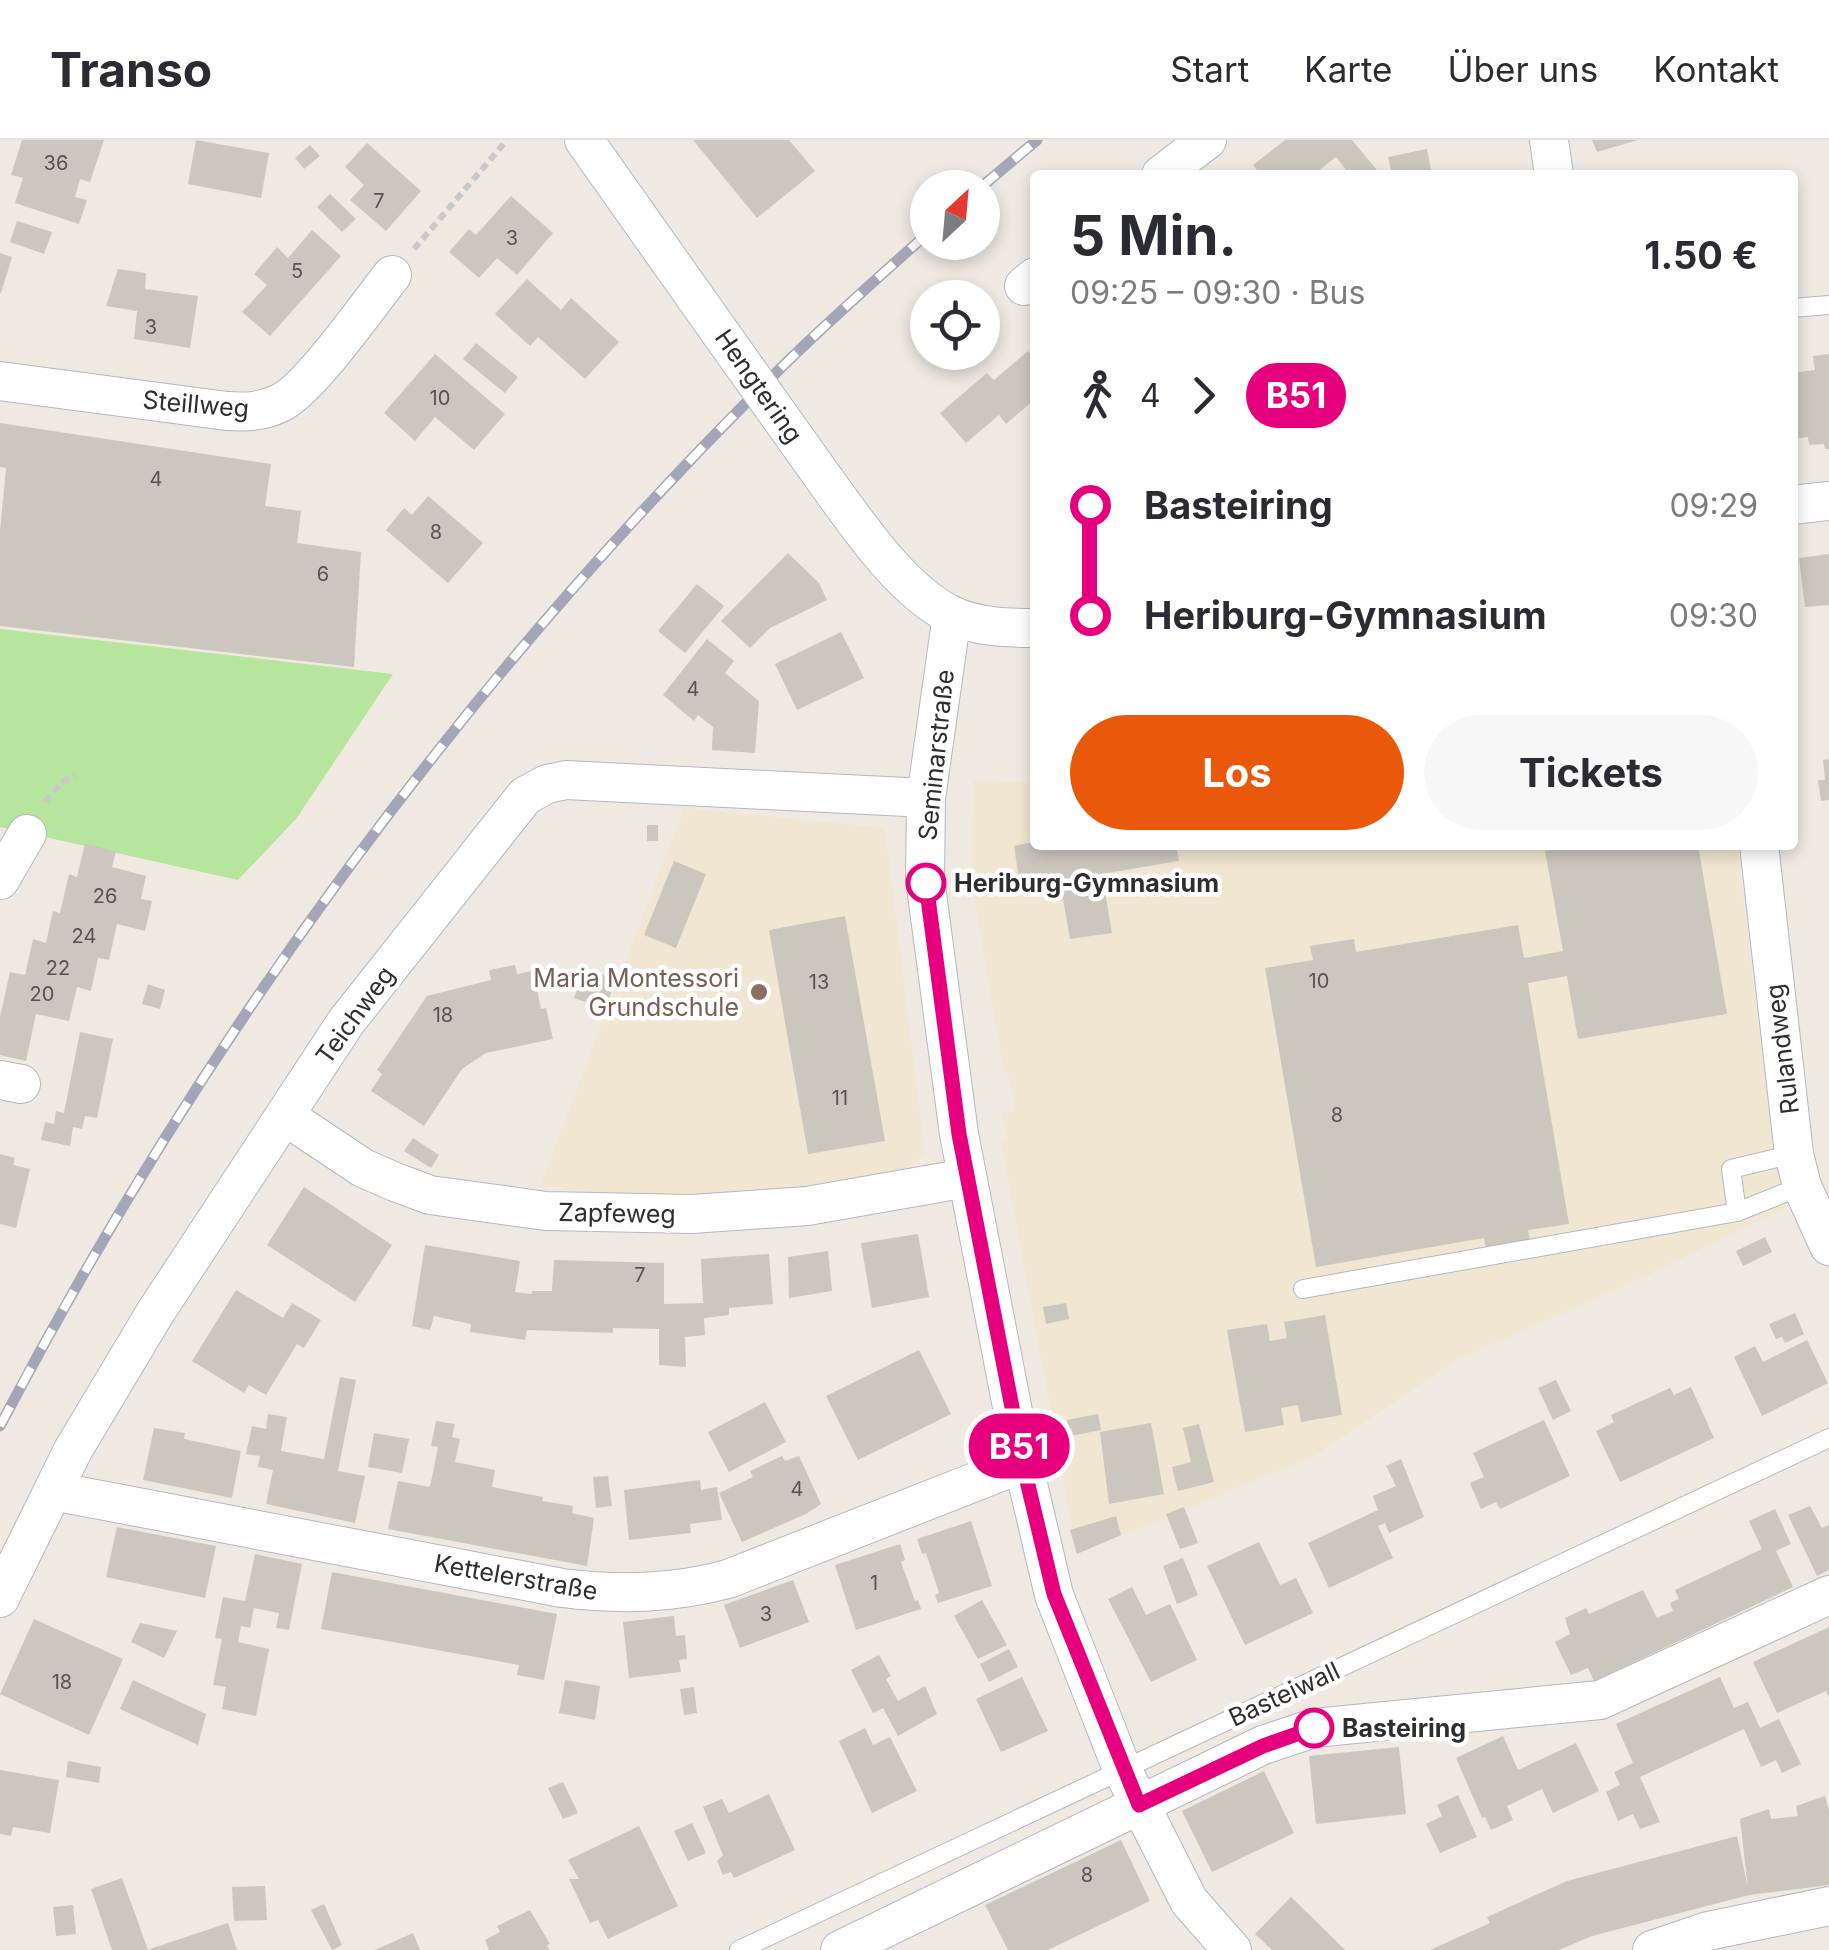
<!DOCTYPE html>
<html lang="de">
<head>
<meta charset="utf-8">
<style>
	:root { --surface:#fff; --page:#f7f7f7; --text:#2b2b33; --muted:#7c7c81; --line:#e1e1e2; --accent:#ea580c }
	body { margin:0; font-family:Inter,sans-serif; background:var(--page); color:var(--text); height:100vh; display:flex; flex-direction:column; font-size:38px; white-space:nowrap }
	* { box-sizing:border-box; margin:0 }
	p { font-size:32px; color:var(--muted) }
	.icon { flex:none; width:55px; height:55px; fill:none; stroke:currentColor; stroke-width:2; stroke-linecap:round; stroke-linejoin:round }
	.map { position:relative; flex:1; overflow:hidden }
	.details { position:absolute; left:1030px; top:30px; width:768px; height:680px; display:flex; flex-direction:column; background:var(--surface); border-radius:10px; box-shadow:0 5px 15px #0003 }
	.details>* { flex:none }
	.badge { padding:0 20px; border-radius:32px; font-size:35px; line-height:65px }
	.needle { width:65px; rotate:26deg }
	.buttons { position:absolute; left:910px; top:30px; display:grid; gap:20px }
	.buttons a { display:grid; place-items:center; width:90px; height:90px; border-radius:50%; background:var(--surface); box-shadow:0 5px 15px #0003; font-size:50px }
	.map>.badge { position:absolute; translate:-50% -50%; box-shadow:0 0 0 5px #fff }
	.legs { display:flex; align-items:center; gap:15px; height:110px; padding:0 40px; font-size:32px }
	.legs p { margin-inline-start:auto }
	.head { display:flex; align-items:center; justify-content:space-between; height:170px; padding:0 40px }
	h1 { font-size:55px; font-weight:700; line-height:75px }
	.cta { display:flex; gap:20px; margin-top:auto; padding:20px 40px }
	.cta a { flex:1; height:115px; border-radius:60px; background:var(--accent); color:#fff; font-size:40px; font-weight:700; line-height:115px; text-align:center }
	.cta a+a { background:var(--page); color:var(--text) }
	ul { padding:0 40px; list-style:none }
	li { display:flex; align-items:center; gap:35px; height:110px; font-size:38px }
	li i { display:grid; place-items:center; width:15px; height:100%; margin:0 12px; background:currentColor }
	li i::after { content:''; width:25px; height:25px; margin:-12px; border:8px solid; border-radius:50%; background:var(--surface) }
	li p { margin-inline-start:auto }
	li:first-child i { background:linear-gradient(#0000 50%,currentColor 0) }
	li:last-child i { background:linear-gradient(currentColor 50%,#0000 0) }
	header { display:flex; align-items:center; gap:60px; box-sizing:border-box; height:140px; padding:0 50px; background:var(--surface); border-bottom:2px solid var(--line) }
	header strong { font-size:48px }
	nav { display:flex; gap:55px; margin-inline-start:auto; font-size:35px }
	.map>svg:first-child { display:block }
</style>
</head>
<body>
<header>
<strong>Transo</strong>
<nav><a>Start</a><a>Karte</a><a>Über uns</a><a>Kontakt</a></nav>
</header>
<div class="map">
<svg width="1829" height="1810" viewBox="0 0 1829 1810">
	<rect width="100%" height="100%" fill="#efe9e1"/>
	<g fill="#f0e6d1">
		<polygon points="974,640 1035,643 1035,705 1737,705 1774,1010 1789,1066 1627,1145 1456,1220 1315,1316 1077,1414 1001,1001 1007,1000 1002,974 1015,970 1008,932 1004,932 971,737"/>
		<polygon points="684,668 885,688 925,1015 905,1029 735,1060 651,1058 540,1046"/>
	</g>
	<polygon fill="#b6e59e" points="0,489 393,534 296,679 238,740 0,687"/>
	<g fill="#cbc7bf">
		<polygon points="22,0 104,0 90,42 80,39 75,57 87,60 79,84 15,63 23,38 11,35"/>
		<polygon points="196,0 269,13 261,58 188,44"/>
		<polygon points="693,0 789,0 815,31 757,78"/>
		<polygon points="1285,0 1352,0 1381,35 1350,35 1336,17 1313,35 1261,35 1253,25"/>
		<polygon points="1592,0 1638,0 1597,12"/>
		<polygon points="367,3 421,51 386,91 350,60 364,45 345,27"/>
		<polygon points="310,5 320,16 304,29 295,18"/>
		<polygon points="1427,9 1432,35 1392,35 1388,17"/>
		<polygon points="330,54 356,79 342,92 317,67"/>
		<polygon points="511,56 553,93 517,135 497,118 479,138 449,112 469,89 476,95"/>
		<polygon points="17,81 52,92 44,114 10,102"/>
		<polygon points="312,90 341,116 270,196 242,172 267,145 254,134 277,107 288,118"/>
		<polygon points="0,113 12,117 1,153 0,153"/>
		<polygon points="118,129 146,133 145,149 198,156 190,208 134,199 137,171 106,166"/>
		<polygon points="527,139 561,170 571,158 619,202 585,239 538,197 530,206 495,174"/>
		<polygon points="476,203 518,237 505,253 463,219"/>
		<polygon points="1028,211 1035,220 1035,259 1006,284 999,275 966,303 940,273 987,233 994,240"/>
		<polygon points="435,214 505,274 474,310 435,277 415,301 384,273"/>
		<polygon points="1829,214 1829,309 1825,309 1824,304 1809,305 1808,297 1792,299 1792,233 1815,230 1813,216"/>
		<polygon points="0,283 271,324 265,366 301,371 297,403 361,412 354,527 0,486 0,391 6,328 0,327"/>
		<polygon points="428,356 483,403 448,443 386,390 404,368 412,375"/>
		<polygon points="788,413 819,443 827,460 770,488 750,508 721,481"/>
		<polygon points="1829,414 1829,465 1805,467 1799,418"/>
		<polygon points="697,444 724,466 685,513 658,491"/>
		<polygon points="841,492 864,538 797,570 775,524"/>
		<polygon points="707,499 734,521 725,533 759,561 755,613 712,610 713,587 698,575 694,581 663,555"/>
		<polygon points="1829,619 1829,660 1821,661 1818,640 1825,640 1823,620"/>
		<rect x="647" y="685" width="11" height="16"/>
		<polygon points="1035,702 1035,705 1176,705 1179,721 1102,734 1112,793 1070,799 1060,742 1037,745 1036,736 1019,739 1014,706"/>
		<polygon points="85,704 116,711 112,727 146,736 141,759 152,761 145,791 117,784 109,820 98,818 91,851 77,847 69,881 36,874 26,921 0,915 0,877 10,832 25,835 33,799 46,803 53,771 60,773 69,734 77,737"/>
		<polygon points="1581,705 1698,705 1727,874 1578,899 1567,836 1528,843 1569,1084 1528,1090 1531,1105 1487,1112 1484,1098 1316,1127 1265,828 1313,820 1310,806 1354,799 1356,812 1518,785 1524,818 1563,811 1545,711"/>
		<polygon points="674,721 706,734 676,808 644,795"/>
		<polygon points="845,776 885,1001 808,1014 769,790"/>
		<polygon points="515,825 517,834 533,831 541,869 546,868 553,899 486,913 462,929 424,986 371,951 382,934 377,930 427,856 491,840 489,830"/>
		<polygon points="585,828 616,840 605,869 574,858"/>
		<polygon points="148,844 165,850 160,869 142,864"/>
		<polygon points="80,892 113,899 97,978 85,976 82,989 73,987 70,1006 41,1000 45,982 54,984 56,971 64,973"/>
		<polygon points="413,998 439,1015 431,1028 404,1011"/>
		<polygon points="0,1014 15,1018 13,1025 30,1029 16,1088 0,1084"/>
		<polygon points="304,1047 392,1105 355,1162 267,1105"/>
		<polygon points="918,1094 929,1157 872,1168 861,1103"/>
		<polygon points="1765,1097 1772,1112 1743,1126 1736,1111"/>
		<polygon points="425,1105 520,1121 515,1152 532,1154 532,1151 552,1151 554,1120 664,1123 664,1164 703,1163 701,1119 769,1114 773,1164 729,1168 729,1175 704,1178 705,1195 685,1197 686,1227 659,1225 659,1189 613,1188 613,1193 527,1190 525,1200 470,1192 471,1184 434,1176 430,1190 412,1186"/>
		<polygon points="828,1111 832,1151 789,1158 788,1117"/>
		<polygon points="236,1150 283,1178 292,1163 321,1180 304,1208 297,1204 266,1255 249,1245 244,1253 192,1221"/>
		<polygon points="1066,1163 1069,1179 1046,1184 1043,1167"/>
		<polygon points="1795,1173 1804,1194 1785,1203 1782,1197 1776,1199 1769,1184"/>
		<polygon points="1325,1175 1342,1275 1301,1282 1298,1265 1281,1268 1284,1285 1245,1292 1227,1190 1267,1184 1270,1201 1287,1198 1284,1182"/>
		<polygon points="1807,1200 1828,1243 1762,1276 1734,1217 1755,1206 1763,1222"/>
		<polygon points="919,1210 951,1274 858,1320 826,1256"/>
		<polygon points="340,1237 356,1240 338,1331 365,1336 355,1383 266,1364 273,1330 258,1327 260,1316 246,1314 252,1286 266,1289 268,1274 287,1277 281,1311 324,1319"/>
		<polygon points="1556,1240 1571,1271 1553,1280 1538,1248"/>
		<polygon points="1691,1247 1714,1298 1620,1342 1596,1291 1614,1282 1611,1275 1670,1248 1674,1255"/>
		<polygon points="765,1262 786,1302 729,1332 708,1292"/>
		<polygon points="1098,1274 1101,1290 1070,1296 1067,1280"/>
		<polygon points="1544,1280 1570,1336 1500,1369 1496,1362 1481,1369 1470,1343 1484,1337 1473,1313"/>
		<polygon points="436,1281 455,1284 452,1297 460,1299 455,1322 495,1330 492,1347 543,1357 542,1361 573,1366 572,1373 594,1378 587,1426 388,1389 398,1341 430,1347 438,1307 431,1306"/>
		<polygon points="1151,1283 1164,1354 1109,1364 1100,1292"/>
		<polygon points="1199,1284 1214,1342 1178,1351 1172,1327 1191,1322 1183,1288"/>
		<polygon points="154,1288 185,1293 184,1299 241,1311 232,1358 143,1340"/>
		<polygon points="374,1293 409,1299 402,1333 368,1327"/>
		<polygon points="782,1316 785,1321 799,1316 821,1364 806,1374 742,1402 719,1353 753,1337 750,1331"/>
		<polygon points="1401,1319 1424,1377 1389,1393 1385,1383 1378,1386 1393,1418 1329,1448 1308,1403 1378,1370 1373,1356 1396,1346 1386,1326"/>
		<polygon points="608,1336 612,1366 596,1368 593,1337"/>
		<polygon points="700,1340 701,1350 717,1347 722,1380 690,1384 691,1393 629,1400 624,1350"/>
		<polygon points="1810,1366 1822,1388 1829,1385 1829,1430 1817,1436 1788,1375"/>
		<polygon points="1184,1367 1198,1403 1180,1409 1166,1374"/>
		<polygon points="1775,1369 1791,1404 1776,1411 1793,1447 1594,1541 1588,1528 1571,1535 1555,1502 1570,1494 1565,1478 1586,1468 1589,1474 1643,1450 1657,1478 1673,1471 1670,1463 1679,1459 1675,1450 1762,1409 1749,1381"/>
		<polygon points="1116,1376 1121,1395 1077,1414 1070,1390"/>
		<polygon points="971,1381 992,1446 938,1463 935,1455 939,1453 926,1413 922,1414 917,1399"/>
		<polygon points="117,1387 216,1406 205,1458 106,1437"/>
		<polygon points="1259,1402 1280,1445 1296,1438 1313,1473 1245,1505 1207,1426"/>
		<polygon points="900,1404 905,1420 901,1422 915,1461 918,1460 921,1469 856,1490 835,1425"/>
		<polygon points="255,1414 302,1424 289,1490 276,1488 279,1473 254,1468 250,1488 241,1486 238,1502 269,1509 256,1576 222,1569 226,1547 213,1545 222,1499 215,1498 223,1457 245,1461"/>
		<polygon points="1183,1418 1198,1455 1177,1464 1163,1426"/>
		<polygon points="332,1432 557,1474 544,1540 517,1535 519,1525 321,1489"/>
		<polygon points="793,1440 809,1482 740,1508 724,1465"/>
		<polygon points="1132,1447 1146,1475 1170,1464 1197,1520 1151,1542 1108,1459"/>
		<polygon points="982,1460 1007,1505 978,1519 954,1476"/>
		<polygon points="674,1476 676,1496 685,1495 687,1519 679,1520 681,1532 629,1538 623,1482"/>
		<polygon points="34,1479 123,1519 89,1595 0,1554"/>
		<polygon points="140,1483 177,1491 164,1518 131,1502"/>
		<polygon points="1829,1487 1829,1557 1826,1551 1777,1573 1753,1522"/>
		<polygon points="1009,1509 1018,1527 989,1542 980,1524"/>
		<polygon points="879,1515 891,1536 886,1539 898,1561 925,1546 937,1574 898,1596 883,1568 873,1573 851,1530"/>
		<polygon points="1022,1537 1048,1591 1001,1612 976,1559"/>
		<polygon points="1720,1537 1734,1568 1748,1562 1760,1588 1779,1579 1801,1624 1782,1633 1776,1620 1761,1627 1744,1589 1640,1637 1660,1682 1640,1689 1633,1674 1618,1681 1606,1652 1620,1645 1614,1632 1633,1623 1616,1584"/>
		<polygon points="133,1540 206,1574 198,1605 120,1569"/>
		<polygon points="565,1540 600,1546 595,1580 559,1573"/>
		<polygon points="694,1547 697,1573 684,1575 680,1549"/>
		<polygon points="865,1588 873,1605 890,1597 917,1651 872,1673 839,1601"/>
		<polygon points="1503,1596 1518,1630 1576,1603 1599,1651 1553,1673 1542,1649 1507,1666 1513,1680 1491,1690 1485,1677 1482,1678 1456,1618"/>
		<polygon points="1399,1607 1406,1674 1316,1684 1309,1616"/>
		<polygon points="68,1621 101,1627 99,1643 66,1637"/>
		<polygon points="0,1630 59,1640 50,1693 13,1687 11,1696 0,1694"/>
		<polygon points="1264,1631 1294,1693 1212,1732 1182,1671"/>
		<polygon points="563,1642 578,1673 563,1679 548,1648"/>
		<polygon points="769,1654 795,1710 734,1738 731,1732 723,1735 717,1721 723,1715 703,1667 722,1659 729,1673"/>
		<polygon points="1458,1655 1477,1697 1440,1713 1426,1684 1442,1676 1437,1665"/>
		<polygon points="1825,1656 1829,1670 1829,1745 1749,1755 1592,1796 1559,1810 1430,1810 1490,1783 1487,1777 1567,1741 1737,1696 1748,1748 1740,1679 1769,1669 1771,1679 1798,1676 1796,1666"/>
		<polygon points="692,1683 706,1713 688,1721 674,1691"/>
		<polygon points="639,1686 678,1766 608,1799 598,1780 590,1783 569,1739 579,1739 568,1720"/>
		<polygon points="1121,1700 1150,1761 1048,1810 1008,1810 985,1765"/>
		<polygon points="122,1738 148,1810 112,1810 91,1749"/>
		<polygon points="265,1746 267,1780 234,1781 232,1747"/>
		<polygon points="1291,1757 1328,1793 1345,1810 1272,1810 1255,1794"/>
		<polygon points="324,1764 342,1805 332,1810 311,1770"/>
		<polygon points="73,1765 76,1794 56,1796 53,1767"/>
		<polygon points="530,1770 550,1804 547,1805 549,1810 489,1810 485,1800 500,1792 497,1786"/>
		<polygon points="228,1783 237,1810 151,1810 150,1809"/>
		<polygon points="413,1793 420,1810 375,1810"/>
	</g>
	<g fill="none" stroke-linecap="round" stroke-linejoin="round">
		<defs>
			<g id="service">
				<polyline points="1792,168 1829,165"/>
				<polyline points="1737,1072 1731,1029 1794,1014"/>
				<polyline points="1303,1149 1737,1072 1802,1046"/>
				<polyline points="739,1810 1829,1298"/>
			</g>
			<g id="minor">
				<polyline points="584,0 719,191"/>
				<polyline points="1549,0 1554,35"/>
				<polyline points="1161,35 1207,0"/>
				<polyline points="1024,146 1035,137"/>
				<path d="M0 241 227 271C246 272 262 272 280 263 309 250 369 164 392 135"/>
				<path d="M825 340C857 384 901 450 951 475 976 487 1008 488 1035 488"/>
				<polyline points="1792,365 1829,361"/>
				<polyline points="952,475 926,658 925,739 959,994 1023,1323 1054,1455 1122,1629 1189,1761 1232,1810"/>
				<polyline points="1759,705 1794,1014 1802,1046 1829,1106"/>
				<polyline points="0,740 27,694"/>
				<polyline points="0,940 21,944"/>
				<polyline points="285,976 363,1028 395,1042 430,1055 546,1071 692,1074 807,1066 967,1038"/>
				<path d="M53 1351 562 1448C619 1455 672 1454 728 1439L1023 1323"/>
				<polyline points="0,1458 73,1310 155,1173 346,882 525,656 547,644 566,640 926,658"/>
				<polyline points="840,1810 1263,1605 1314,1588 1600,1560 1829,1455"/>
				<polyline points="1652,1810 1708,1791 1829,1766"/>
			</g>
		</defs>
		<use href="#service" stroke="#b4b7c1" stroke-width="20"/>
		<use href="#minor" stroke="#b4b7c1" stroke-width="40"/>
		<g stroke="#c9c9c9" stroke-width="6" stroke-dasharray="8 5" stroke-linecap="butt">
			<polyline points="414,109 507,0"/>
			<polyline points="45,662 60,644 75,635"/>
		</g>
		<use href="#service" stroke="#fff" stroke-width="18"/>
		<use href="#minor" stroke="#fff" stroke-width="38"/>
		<defs>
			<g id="rail">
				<polyline points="980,48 1037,0"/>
				<path d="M0 1286C206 893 470 533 787 222 832 178 880 136 928 93"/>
			</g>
		</defs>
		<use href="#rail" stroke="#a3a6b8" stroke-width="11"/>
		<use href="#rail" stroke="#fff" stroke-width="8" stroke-dasharray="22" stroke-linecap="butt"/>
		<defs>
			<polyline id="minor-bridge" points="719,191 825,340"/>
		</defs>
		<use href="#minor-bridge" stroke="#b4b7c1" stroke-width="40" stroke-linecap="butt"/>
		<use href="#minor-bridge" stroke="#fff" stroke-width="38"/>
	</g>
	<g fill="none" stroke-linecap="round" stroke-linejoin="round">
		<defs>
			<polyline id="line-1" points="926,743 959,994 1023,1324 1054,1454 1139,1665 1263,1606 1314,1588"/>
		</defs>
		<use href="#line-1" stroke="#fff" stroke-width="22"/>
		<use href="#line-1" stroke="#e6007e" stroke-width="15"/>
	</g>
	<g fill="#fff" stroke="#e6007e" stroke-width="5">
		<circle cx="926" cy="743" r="18"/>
		<circle cx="1314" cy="1588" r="18"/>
	</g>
	<circle fill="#8d6e63" stroke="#fff" stroke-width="4" cx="759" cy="852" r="10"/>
	<g text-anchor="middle" stroke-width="9" stroke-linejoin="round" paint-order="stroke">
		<g font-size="20" fill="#555452">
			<text x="56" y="30">36</text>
			<text x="379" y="68">7</text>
			<text x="512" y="105">3</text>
			<text x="297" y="138">5</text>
			<text x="151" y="194">3</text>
			<text x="440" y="265">10</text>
			<text x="156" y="346">4</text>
			<text x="436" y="399">8</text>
			<text x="323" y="441">6</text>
			<text x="693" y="556">4</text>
			<text x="105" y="763">26</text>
			<text x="84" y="803">24</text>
			<text x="58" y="835">22</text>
			<text x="1319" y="848">10</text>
			<text x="819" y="849">13</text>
			<text x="42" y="861">20</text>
			<text x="443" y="882">18</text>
			<text x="840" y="965">11</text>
			<text x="1337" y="982">8</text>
			<text x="640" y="1142">7</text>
			<text x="797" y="1356">4</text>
			<text x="874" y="1450">1</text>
			<text x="766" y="1481">3</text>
			<text x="62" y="1549">18</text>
			<text x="1087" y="1742">8</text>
		</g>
		<g font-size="25" fill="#2e2e2e" stroke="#fff">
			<text transform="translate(759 246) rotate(55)" y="9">Hengtering</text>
			<text transform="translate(196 264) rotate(5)" y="9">Steillweg</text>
			<text transform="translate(936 615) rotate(-84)" y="9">Seminarstraße</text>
			<text transform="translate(355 875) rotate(-54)" y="9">Teichweg</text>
			<text transform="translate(1782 909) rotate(-97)" y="9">Rulandweg</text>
			<text transform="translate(617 1073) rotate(1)" y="9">Zapfeweg</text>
			<text transform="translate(516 1437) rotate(10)" y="9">Kettelerstraße</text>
			<text transform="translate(1284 1554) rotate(-25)" y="9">Basteiwall</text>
		</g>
		<g font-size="25" font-weight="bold" fill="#2e2e2e" stroke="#fff" text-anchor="start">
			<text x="954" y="752">Heriburg-Gymnasium</text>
			<text x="1342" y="1597">Basteiring</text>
		</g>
		<g font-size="25" fill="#785e54" stroke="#fff" text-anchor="end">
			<text x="739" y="847">Maria Montessori<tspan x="739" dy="29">Grundschule</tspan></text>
		</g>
	</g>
</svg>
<div class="buttons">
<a><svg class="needle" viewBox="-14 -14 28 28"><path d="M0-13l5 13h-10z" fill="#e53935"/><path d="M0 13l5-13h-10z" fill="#7c7c81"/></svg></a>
<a><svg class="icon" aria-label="locate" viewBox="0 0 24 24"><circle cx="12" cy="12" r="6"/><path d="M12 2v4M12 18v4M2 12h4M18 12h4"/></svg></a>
</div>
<b class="badge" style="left:1019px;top:1306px;background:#e6007e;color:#fff">B51</b>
<section class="details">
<div class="head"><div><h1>5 Min.</h1><p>09:25 – 09:30 · Bus</p></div><b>1.50 €</b></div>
<div class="legs"><svg class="icon" aria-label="walk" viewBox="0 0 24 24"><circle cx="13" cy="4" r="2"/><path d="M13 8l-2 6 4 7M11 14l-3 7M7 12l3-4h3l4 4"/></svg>4<svg class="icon" aria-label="forward" viewBox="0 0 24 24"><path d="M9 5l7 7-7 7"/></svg><b class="badge" style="background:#e6007e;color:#fff">B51</b></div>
<ul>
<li><i style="color:#e6007e"></i><b>Basteiring</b><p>09:29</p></li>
<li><i style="color:#e6007e"></i><b>Heriburg-Gymnasium</b><p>09:30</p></li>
</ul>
<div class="cta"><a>Los</a><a>Tickets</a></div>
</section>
</div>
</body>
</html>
